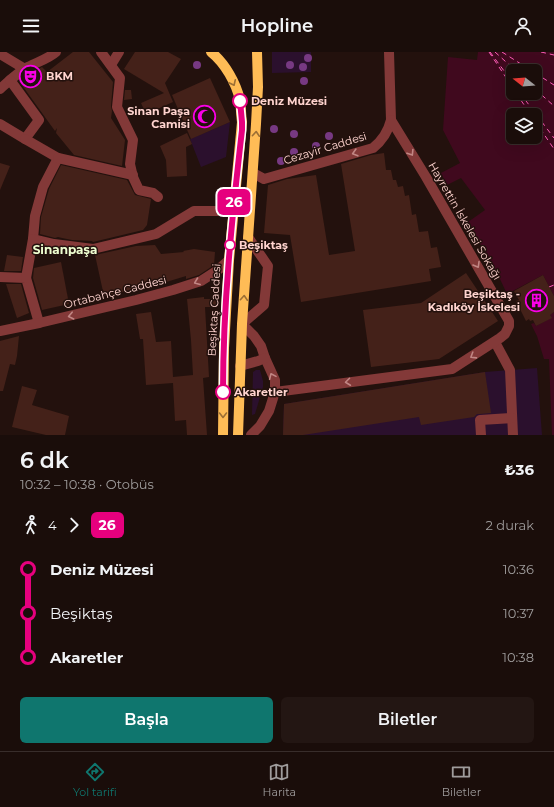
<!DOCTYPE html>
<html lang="tr">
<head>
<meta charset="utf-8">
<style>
	:root { --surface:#1a0d0a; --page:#231613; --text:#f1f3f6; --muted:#9f9c9c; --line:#382d2b; --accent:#0f766e }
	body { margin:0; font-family:Montserrat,sans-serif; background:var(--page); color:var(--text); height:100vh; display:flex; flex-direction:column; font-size:15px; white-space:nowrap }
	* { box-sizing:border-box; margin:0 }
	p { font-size:13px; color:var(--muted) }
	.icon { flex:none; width:22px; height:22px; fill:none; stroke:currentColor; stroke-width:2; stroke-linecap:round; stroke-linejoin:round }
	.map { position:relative; height:383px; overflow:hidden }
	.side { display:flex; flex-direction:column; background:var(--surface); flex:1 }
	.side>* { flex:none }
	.badge { padding:0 8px; border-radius:6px; font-size:14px; line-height:26px }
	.needle { width:26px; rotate:287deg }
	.fabs { position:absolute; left:506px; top:12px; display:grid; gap:8px }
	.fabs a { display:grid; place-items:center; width:36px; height:36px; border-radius:6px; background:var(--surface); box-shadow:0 4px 16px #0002,0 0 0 1px var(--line); font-size:20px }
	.map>.badge { position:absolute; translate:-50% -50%; box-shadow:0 0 0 2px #fff }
	.legs { display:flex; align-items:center; gap:6px; height:44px; padding:0 20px; font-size:13px }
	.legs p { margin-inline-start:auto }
	.head { display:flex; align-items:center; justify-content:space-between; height:68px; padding:0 20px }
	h1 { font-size:22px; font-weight:600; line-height:30px }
	.cta { display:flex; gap:8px; margin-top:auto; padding:8px 20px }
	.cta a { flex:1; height:46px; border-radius:6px; background:var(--accent); color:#fff; font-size:16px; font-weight:600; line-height:46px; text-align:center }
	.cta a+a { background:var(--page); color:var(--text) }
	ul { padding:0 20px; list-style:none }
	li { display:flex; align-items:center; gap:14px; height:44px; font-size:15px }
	li i { display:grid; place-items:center; width:6px; height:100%; margin:0 5px; background:currentColor }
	li i::after { content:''; width:10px; height:10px; margin:-5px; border:3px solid; border-radius:50%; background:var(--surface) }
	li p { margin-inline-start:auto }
	li:first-child i { background:linear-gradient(#0000 50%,currentColor 0) }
	li:last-child i { background:linear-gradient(currentColor 50%,#0000 0) }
	header { display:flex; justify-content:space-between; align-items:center; height:52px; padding:0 20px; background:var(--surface); font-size:18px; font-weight:600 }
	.tabs { display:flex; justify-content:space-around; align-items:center; height:56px; border-top:1px solid var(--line); background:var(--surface); font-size:11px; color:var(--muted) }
	.tabs a { display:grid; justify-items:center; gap:2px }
	.tabs .active { color:var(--accent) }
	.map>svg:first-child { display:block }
</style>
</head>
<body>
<header><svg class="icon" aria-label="menu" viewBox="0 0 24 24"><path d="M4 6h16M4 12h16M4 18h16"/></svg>Hopline<svg class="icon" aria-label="person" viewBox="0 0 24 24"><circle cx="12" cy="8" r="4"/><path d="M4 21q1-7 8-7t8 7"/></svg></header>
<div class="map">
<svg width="554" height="383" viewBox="0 0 554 383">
	<rect width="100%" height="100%" fill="#23110d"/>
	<g fill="#2b102d">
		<polygon points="272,0 311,0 311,20 272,21"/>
		<polygon points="230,70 226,105 201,115 190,87"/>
		<polygon points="537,316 542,383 283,383 284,352 485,320"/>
		<polygon points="256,318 260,318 263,329 263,335 255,362 252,363 253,320"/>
	</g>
	<g fill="#40091e" fill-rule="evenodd">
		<path d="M478 0H554V244L543 223 507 242 500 227 468 170 485 158 461 126 447 133 441 121 460 111 443 78 448 5 477 8ZM513 19H535V41H513ZM513 63H535V85H513Z"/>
		<polygon points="554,260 554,383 552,383 549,307 544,307 537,284 531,272 534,271 536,274 551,266 550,263"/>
	</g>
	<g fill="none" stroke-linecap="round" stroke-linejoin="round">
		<g stroke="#ff5db8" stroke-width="1" stroke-dasharray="5 4" stroke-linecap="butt">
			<polyline points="489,0 513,36"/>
			<polyline points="490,0 513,31"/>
			<polyline points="495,0 516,19"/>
			<polyline points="502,0 532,19"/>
			<polyline points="541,0 554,3"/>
			<polyline points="535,21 554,33"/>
			<polyline points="535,37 554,54"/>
			<polyline points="516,41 531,63"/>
			<polyline points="520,41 554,86"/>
			<polyline points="535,69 554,97"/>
			<polyline points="549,235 554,233"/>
		</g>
	</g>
	<g fill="#442119">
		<polygon points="73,0 89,0 113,30 111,54 112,59 111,66 125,88 122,114 74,103 56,81 57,76 55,79 19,29 27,23 42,15 47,20"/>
		<polygon points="135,0 168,0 181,7 165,31 173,50 146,62 141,51 164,41 124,17"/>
		<polygon points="210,26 230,70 191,87 172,43"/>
		<polygon points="125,38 131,38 132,47 124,48"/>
		<polygon points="187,81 192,92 186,95 187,124 167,125 166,108 160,94"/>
		<polygon points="384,101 386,118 391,118 393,128 396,128 398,135 403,134 405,144 409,143 412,163 416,162 419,180 428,179 431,196 437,195 441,215 429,217 431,229 301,250 290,183 264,181 268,133 287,127 316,123 329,203 355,199 341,112 371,103"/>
		<polygon points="0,111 10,114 0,138"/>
		<polygon points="61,113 127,128 135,143 151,147 147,173 143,178 93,190 92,189 72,188 62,186 58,185 55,186 40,182 41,165 49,137"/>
		<polygon points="155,193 161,202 184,200 183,199 194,197 215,200 214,213 199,223 186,227 186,224 163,231 104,244 95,203 136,194"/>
		<polygon points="7,203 23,205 21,219 4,219"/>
		<polygon points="61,210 69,252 42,258 33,226 34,216"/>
		<polygon points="466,221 498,269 439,307 371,315 363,258 421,251"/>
		<polygon points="543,223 554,244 554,260 550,263 552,266 536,274 533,268 530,269 529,267 526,269 516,249 519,248 514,239"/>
		<polygon points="6,232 21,232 29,261 17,266"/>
		<polygon points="204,245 204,247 216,247 216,255 205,255 209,325 203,326 207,383 187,383 186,368 175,369 173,331 146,333 143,287 140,287 136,262 151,260 156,290 171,289 173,325 193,323 191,288 187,247"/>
		<polygon points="19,284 17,304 15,313 10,312 3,339 0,339 0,289"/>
		<polygon points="485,320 491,361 480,362 477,362 474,365 421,373 419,365 303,383 283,383 284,352"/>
		<polygon points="22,334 37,338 32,353 69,364 65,383 46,383 12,375"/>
	</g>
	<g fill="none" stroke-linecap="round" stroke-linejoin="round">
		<g stroke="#833938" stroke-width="10">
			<polyline points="101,0 120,26 117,55 133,88 130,112 133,125 139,138 153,141 158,145"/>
			<polyline points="0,2 25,17"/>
			<polyline points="111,13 119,0"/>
			<path d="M0 37C9 29 17 21 28 15 37 10 48 7 56 0"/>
			<polyline points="0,72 25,87 39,68 10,28"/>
			<polyline points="25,87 58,106 43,135 35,164 33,187"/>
			<polyline points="58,106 133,123"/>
			<path d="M253 121 264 127 373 96C383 88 388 80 391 68L389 0"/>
			<polyline points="248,185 268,214 264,253 242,272 254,284 261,294 265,306 275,328 275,340 269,359 260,374 251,383"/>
			<polyline points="0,225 26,226 39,271"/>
			<polyline points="26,226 33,187 54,192 93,197 156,182 194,159 224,159"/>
			<polyline points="0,279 39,271 136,248 173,238 201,229 218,218 229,208"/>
			<polyline points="495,290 510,318 513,383"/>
			<polyline points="240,314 258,309 265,306"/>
			<polyline points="275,340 452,317 500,286 505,282 509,274 509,269 426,125 391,68"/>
			<polyline points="481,383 480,368 512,366"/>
		</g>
		<g stroke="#ffbc56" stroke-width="10">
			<path d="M211 0C225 11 236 31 240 48 241 55 241 63 242 70L229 208 224 296 223 383"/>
			<polyline points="238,383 242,272 256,72 258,35 257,0"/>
		</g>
	</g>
	<g fill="#773982">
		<circle cx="308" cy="6" r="4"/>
		<circle cx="197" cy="13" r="4"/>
		<circle cx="290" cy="13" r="4"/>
		<circle cx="303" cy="15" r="4"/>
		<circle cx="304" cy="29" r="4"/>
		<circle cx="274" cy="77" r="4"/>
		<circle cx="294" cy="82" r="4"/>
		<circle cx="329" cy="84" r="4"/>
		<circle cx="316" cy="94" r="4"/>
		<circle cx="294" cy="100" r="4"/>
		<circle cx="281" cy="109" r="4"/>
	</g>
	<defs><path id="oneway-chevron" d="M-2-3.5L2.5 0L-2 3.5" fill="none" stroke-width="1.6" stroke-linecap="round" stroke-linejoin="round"/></defs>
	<g stroke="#9c6f35">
		<use href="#oneway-chevron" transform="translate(233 31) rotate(65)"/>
		<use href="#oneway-chevron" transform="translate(256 82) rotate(-86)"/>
		<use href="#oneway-chevron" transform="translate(244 246) rotate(-86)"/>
		<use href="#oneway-chevron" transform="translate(223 363) rotate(90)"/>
	</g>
	<g stroke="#c18684">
		<use href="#oneway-chevron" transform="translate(355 101) rotate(164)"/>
		<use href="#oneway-chevron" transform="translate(411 101) rotate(58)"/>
		<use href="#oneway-chevron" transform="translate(477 213) rotate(60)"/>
		<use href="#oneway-chevron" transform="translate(197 230) rotate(159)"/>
		<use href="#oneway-chevron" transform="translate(71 264) rotate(167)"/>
		<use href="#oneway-chevron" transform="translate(473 304) rotate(148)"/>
		<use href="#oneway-chevron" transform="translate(272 324) rotate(-114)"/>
		<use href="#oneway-chevron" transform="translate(348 330) rotate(173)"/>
	</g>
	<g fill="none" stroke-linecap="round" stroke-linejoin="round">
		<defs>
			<path id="line-1" d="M223 340C223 252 232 165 242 78V70L240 49"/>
		</defs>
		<use href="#line-1" stroke="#fff" stroke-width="9"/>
		<use href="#line-1" stroke="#e6007e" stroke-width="6"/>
	</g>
	<defs>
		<symbol id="theatre-ring" viewBox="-11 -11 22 22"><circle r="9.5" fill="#23110d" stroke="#fa00e7" stroke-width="1.5"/><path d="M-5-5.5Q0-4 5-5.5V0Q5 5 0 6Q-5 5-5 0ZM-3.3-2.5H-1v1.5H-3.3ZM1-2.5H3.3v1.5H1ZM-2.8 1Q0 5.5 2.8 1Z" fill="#fa00e7"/></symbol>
		<symbol id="mosque-ring" viewBox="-11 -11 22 22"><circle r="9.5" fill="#23110d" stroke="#fa00e7" stroke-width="1.5"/><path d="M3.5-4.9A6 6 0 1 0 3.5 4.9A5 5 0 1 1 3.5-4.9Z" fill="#fa00e7"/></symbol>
		<symbol id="building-ring" viewBox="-11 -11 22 22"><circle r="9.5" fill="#23110d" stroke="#fa00e7" stroke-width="1.5"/><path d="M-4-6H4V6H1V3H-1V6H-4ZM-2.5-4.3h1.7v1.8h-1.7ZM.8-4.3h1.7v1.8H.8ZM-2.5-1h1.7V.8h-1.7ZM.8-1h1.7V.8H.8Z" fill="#fa00e7"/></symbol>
	</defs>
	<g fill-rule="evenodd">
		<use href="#theatre-ring" x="18" y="12" width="25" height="25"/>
		<use href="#mosque-ring" x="192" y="52" width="25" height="25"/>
		<use href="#building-ring" x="524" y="236" width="25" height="25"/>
	</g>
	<g fill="#fff" stroke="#e6007e" stroke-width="2">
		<circle cx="240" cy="49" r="7"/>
		<circle cx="230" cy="193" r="5"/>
		<circle cx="223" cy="340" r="7"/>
	</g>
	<g text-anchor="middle" stroke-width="3" stroke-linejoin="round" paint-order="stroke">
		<g font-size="11" font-weight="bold" fill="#ffd4cf" stroke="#23110d" text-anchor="end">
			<text x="46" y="28" text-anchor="start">BKM</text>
			<text x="190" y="63">Sinan Paşa<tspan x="190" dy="13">Camisi</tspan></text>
			<text x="520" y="246">Beşiktaş -<tspan x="520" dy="13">Kadıköy İskelesi</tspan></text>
		</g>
		<g font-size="11" font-weight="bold" fill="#ffd4cf" stroke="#23110d" text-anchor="start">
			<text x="251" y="53">Deniz Müzesi</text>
			<text x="239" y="197">Beşiktaş</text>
			<text x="234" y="344">Akaretler</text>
		</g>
		<g font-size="11" fill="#ffd4cf" stroke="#23110d">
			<text transform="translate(325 96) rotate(-17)" y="4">Cezayir Caddesi</text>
			<text transform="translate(465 169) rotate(60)" y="4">Hayrettin İskelesi Sokağı</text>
			<text transform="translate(115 240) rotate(-14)" y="4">Ortabahçe Caddesi</text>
			<text transform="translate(214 258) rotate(-87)" y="4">Beşiktaş Caddesi</text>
		</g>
		<g font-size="12" font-weight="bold" fill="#efffd1" stroke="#23110d">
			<text x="65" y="202">Sinanpaşa</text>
		</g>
	</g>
</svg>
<div class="fabs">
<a><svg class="needle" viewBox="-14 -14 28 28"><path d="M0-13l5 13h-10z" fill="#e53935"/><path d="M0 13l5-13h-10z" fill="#9f9c9c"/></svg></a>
<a><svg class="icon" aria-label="layers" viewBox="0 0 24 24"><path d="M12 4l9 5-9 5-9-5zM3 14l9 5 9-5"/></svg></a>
</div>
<b class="badge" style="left:234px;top:150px;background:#e6007e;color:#fff">26</b>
</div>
<section class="side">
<div class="head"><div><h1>6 dk</h1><p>10:32 – 10:38 · Otobüs</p></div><b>₺36</b></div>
<div class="legs"><svg class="icon" aria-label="walk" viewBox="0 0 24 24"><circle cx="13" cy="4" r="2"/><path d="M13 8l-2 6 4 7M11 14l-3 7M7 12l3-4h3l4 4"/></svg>4<svg class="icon" aria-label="forward" viewBox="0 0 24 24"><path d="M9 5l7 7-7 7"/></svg><b class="badge" style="background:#e6007e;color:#fff">26</b><p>2 durak</p></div>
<ul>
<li><i style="color:#e6007e"></i><b>Deniz Müzesi</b><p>10:36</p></li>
<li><i style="color:#e6007e"></i><span>Beşiktaş</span><p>10:37</p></li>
<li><i style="color:#e6007e"></i><b>Akaretler</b><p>10:38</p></li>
</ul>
<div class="cta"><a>Başla</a><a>Biletler</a></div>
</section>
<nav class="tabs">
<a class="active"><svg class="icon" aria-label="directions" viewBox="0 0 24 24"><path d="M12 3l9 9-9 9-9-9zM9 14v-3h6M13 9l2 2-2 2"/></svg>Yol tarifi</a>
<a><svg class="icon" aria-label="map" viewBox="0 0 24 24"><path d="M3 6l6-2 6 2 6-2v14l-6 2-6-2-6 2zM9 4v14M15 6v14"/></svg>Harita</a>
<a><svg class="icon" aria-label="tickets" viewBox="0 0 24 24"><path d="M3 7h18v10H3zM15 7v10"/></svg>Biletler</a>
</nav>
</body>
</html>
